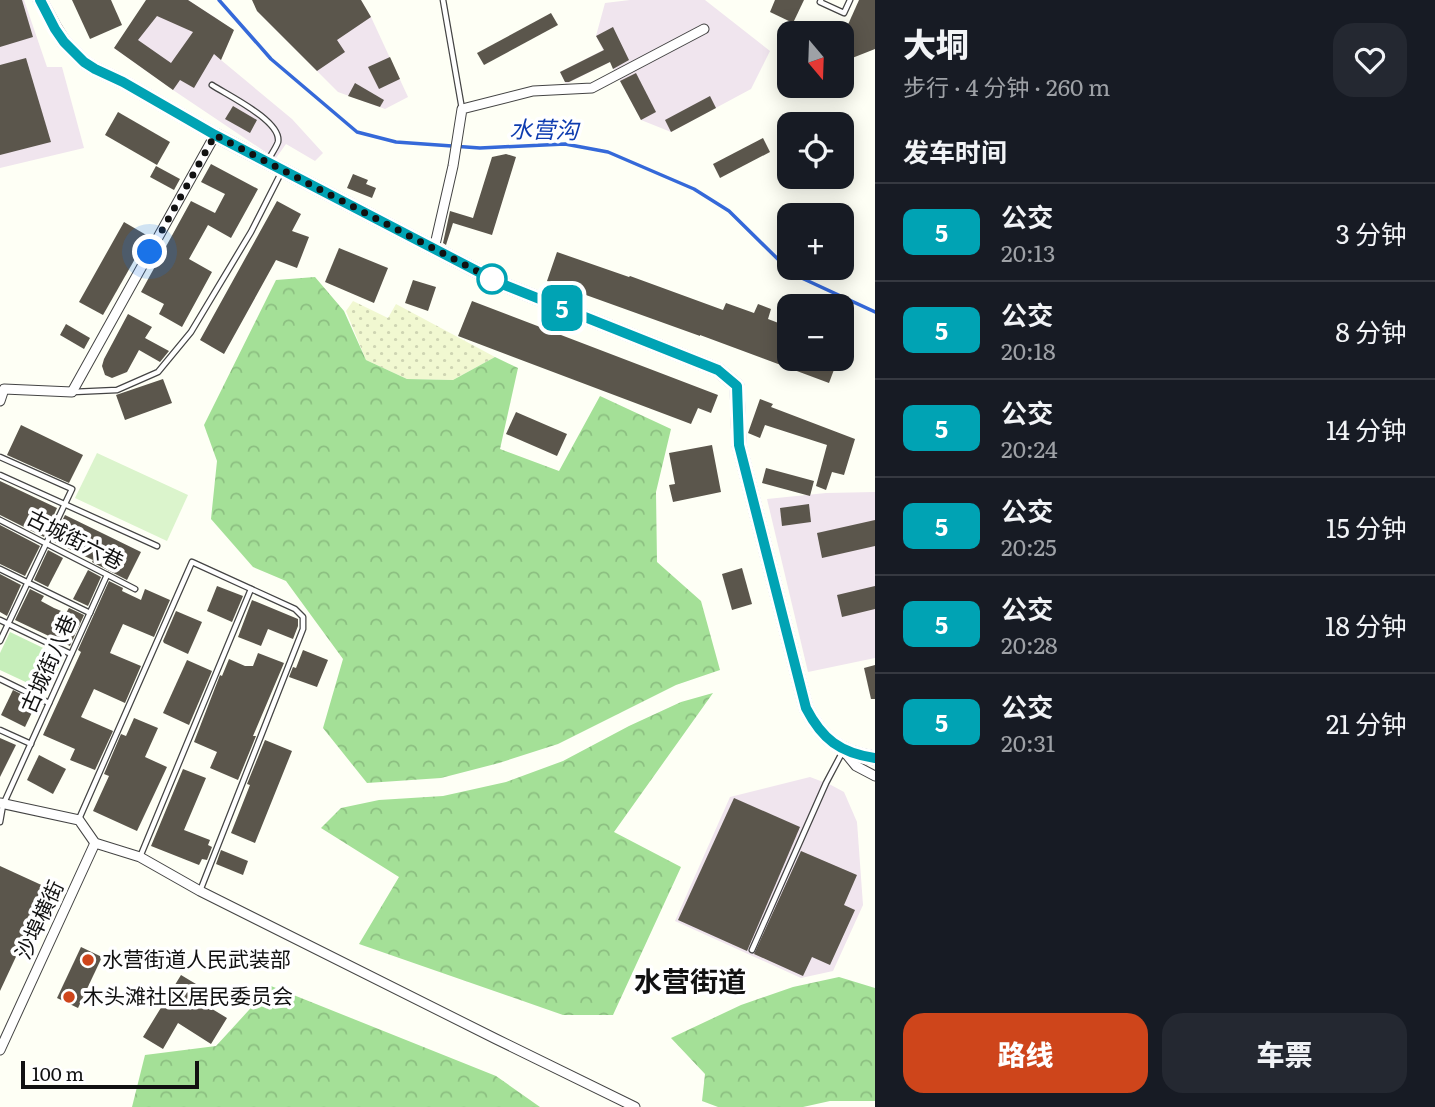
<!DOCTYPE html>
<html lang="zh">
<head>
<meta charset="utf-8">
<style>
	:root { --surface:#171b24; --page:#242831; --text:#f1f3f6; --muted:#9ea1a6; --line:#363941; --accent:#ce451b }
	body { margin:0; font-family:Literata,"Noto Sans SC",serif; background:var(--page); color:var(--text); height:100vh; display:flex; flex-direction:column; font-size:26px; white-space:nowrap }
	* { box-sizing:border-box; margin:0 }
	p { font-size:23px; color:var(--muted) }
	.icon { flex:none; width:38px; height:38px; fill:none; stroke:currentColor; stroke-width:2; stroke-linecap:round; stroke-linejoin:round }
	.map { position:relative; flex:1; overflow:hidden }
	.panel { display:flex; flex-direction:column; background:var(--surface); width:560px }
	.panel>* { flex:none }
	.badge { padding:0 14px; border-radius:10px; font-size:24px; line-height:46px }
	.needle { width:46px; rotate:161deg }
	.fabs { position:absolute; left:777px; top:21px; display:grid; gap:14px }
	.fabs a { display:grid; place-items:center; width:77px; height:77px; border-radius:14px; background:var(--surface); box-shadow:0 4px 18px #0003; font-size:35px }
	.scale { position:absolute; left:21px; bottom:18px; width:178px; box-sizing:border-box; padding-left:7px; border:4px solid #111; border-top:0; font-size:19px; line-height:24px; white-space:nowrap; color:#111; -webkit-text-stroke:5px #fff; paint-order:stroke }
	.you { position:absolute; width:35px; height:35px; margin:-18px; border:5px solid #fff; border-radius:50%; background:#1a73e8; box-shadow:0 0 0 10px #1a73e833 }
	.map>.badge { position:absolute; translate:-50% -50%; box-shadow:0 0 0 4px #fff }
	h2 { padding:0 28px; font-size:26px; line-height:63px }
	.round { display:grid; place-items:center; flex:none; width:74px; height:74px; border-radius:21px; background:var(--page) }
	.summary { display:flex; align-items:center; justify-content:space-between; height:119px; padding:0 28px }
	h1 { font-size:33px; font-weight:800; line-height:52px }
	.action { display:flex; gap:14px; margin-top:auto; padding:14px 28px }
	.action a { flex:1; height:80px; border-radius:21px; background:var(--accent); color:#fff; font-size:28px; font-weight:800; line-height:80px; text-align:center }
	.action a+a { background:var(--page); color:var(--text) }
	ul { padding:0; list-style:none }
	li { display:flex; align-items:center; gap:21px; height:98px; padding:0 28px; border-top:2px solid var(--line) }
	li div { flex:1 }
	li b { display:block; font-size:26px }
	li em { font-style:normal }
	li .badge { min-width:77px; font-weight:700; text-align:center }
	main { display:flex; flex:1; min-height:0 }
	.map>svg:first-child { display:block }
</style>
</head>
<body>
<main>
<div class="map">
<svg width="875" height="1107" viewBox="0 0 875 1107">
	<defs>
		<pattern id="farmland-dots" width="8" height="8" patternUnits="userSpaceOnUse" patternTransform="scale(1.75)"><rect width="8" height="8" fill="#f1f8d1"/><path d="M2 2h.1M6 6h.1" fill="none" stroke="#ced4b2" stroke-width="1.8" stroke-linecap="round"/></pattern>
		<pattern id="forest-crowns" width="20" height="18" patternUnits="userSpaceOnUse" patternTransform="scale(1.75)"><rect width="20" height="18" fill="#a4e097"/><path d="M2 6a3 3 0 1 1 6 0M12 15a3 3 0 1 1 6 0" fill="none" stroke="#8cbf81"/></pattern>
	</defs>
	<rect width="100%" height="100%" fill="#fefff5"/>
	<g fill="#f0e5ee">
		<polygon points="0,0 24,0 47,67 62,67 84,148 0,168"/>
		<polygon points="188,0 216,18 233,32 221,60 292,119 323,153 315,161 286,144 276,158 264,151 173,90 114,48 126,31"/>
		<polygon points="361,0 371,17 408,97 385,109 338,92 257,11"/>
		<polygon points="630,0 705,0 770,51 751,89 671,132 641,120 610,62 566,84 560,72 603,50 596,36 605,3"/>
		<polygon points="875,492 875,658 808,672 767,499 826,493"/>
		<polygon points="810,777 831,785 844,792 857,822 863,905 833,971 801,978 675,921 730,797"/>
	</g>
	<polygon fill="url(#farmland-dots)" points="353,301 388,318 396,304 495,357 453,380 407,379 366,360 346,311"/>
	<g fill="url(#forest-crowns)">
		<polygon points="315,277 344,311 366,360 407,379 453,380 495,357 518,368 500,449 559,471 600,396 671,429 656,492 657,562 701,601 720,670 676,685 558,744 499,763 441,778 367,783 323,728 343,659 286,581 253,567 211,519 217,461 204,425 276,280"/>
		<polygon points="713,693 614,832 681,867 613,1015 563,1015 359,944 399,877 321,828 341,808 379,800 443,796 506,782 563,761 629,726 681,702"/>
		<polygon points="839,977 875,988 875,1101 830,1101 803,1107 718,1107 702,1101 705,1074 671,1038 741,1005 793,987"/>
		<polygon points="271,986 496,1076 540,1107 132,1107 145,1055 216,1046"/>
	</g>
	<polygon fill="#c6eeba" points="10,632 64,658 47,692 0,670 0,653"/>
	<polygon fill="#dbf4cc" points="97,453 188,495 167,541 75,498"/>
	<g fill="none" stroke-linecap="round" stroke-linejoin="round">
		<polyline stroke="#3569d9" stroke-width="3.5" points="219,0 271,59 357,132 396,142 480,148 565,144 608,152 694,189 729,211 793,274 875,312"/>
	</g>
	<g fill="#5b564c" fill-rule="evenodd">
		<polygon points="0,0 22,0 33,37 0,47"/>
		<polygon points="72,0 111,0 122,25 90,39"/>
		<path d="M146 0H188L234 30 221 60 214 54 194 88 180 80 173 90 114 48ZM157 16 193 32 171 63 138 40Z"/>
		<polygon points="252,0 361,0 371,17 337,40 345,52 317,71 257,11"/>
		<polygon points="775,0 804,0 793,23 770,12"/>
		<polygon points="859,0 875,0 875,49 842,62 842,38"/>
		<polygon points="551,13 558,25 484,65 477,53"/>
		<polygon points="613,27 629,60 613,69 610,62 569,82 565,82 560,72 604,50 596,36"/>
		<polygon points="390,57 400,79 379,89 368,67"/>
		<polygon points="26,58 51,142 0,155 0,65"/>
		<polygon points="636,73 656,112 641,120 620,81"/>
		<polygon points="355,83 384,100 380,107 348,96"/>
		<polygon points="710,96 716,108 671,132 665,120"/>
		<polygon points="233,106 257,120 250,133 225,119"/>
		<polygon points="118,112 170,142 157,165 105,135"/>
		<polygon points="763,138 770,152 720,178 713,164"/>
		<polygon points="506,154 516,157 492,235 453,223 446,245 443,243 450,211 473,218 492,157"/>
		<polygon points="211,164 258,189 231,238 208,225 189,259 212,272 182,327 159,314 164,304 141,292 191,201 215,213 225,194 201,182"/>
		<polygon points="156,166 180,179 174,190 150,177"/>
		<polygon points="353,174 368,180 366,184 376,188 372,198 347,188"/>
		<polygon points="277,201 301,214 292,231 309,237 297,268 276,260 224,354 200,340"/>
		<polygon points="124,222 148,236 103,315 79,302"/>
		<polygon points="339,248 388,268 374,303 325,282"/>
		<polygon points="557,252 629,277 630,276 723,310 726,303 754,313 758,304 771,309 768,319 789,327 789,359 838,359 829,383 700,335 700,336 547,281"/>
		<polygon points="413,280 436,287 428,311 405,303"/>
		<polygon points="472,301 718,395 711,413 698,408 691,424 458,336"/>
		<polygon points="128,314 152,327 145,338 169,351 160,362 139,350 127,372 112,378 105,375 102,366 104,359"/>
		<polygon points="66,324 90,338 84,349 60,335"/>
		<polygon points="163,379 172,403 125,420 116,395"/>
		<polygon points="760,399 773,404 771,407 855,439 844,475 832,472 826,490 816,486 827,445 765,425 760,438 748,433"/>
		<polygon points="516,412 567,434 557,456 506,434"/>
		<polygon points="21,425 83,455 69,483 7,455"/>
		<polygon points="712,445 721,492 673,502 669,485 675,484 669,453"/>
		<polygon points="766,468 814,481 810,496 762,483"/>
		<polygon points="0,481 57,508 44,537 0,515"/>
		<polygon points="809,504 811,522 782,526 780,508"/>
		<polygon points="65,515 141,552 127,580 92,562 93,560 52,541"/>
		<polygon points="875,520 875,546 822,558 817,533"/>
		<polygon points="0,525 40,546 25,576 0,564"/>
		<polygon points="48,550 63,558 48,587 34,580"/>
		<polygon points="742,568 752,604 732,610 722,574"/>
		<polygon points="88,570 101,577 88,606 73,599"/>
		<polygon points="0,574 21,585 7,616 0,612"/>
		<polygon points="109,581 123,588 122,591 141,600 145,589 170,600 154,637 123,624 112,648 110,653 141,666 125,703 94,689 81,717 113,731 95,770 70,760 75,749 43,735 81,652 78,650"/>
		<polygon points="217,586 243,596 232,622 207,611"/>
		<polygon points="875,586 875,609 842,617 837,595"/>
		<polygon points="30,589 44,596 41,601 54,608 66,613 69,608 84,615 70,646 15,620"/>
		<polygon points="252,600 298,619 298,626 293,639 268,629 261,646 238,637"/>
		<polygon points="176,611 202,622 188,654 164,643 163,641"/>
		<polygon points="303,650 328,660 317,687 289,677 293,667 296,668"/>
		<polygon points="258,653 284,663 253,736 256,736 238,780 210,768 217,752 194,742 220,675 222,676 229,659 245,666 253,666"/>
		<polygon points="187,660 212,671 189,725 163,713"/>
		<polygon points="875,665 875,699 871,699 864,668"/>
		<polygon points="13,690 37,702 25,727 1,715"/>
		<polygon points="134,718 158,728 145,757 167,767 137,831 93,811 109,776 104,774 121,734 126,736"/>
		<polygon points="0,738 16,745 0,777"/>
		<polygon points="265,740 292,751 255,843 231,833 250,785 247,784"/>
		<polygon points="39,755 66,769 53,794 27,780"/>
		<polygon points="183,769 206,778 184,830 210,840 208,845 212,847 207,860 202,859 199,865 151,846"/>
		<polygon points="734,798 800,827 747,951 678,920"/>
		<polygon points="221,850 248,861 243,875 216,864"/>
		<polygon points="801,851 857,875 844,905 855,910 830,965 812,957 803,976 754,954"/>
		<polygon points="0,866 48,888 0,991"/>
		<polygon points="81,947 102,957 78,1008 57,998"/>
		<polygon points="181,975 201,987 194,998 227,1018 211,1044 178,1023 163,1049 143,1037"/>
	</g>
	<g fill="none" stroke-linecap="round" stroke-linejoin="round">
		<defs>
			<g id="service">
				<polyline points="443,0 462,109"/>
				<polyline points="821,0 820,2 844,13 850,0"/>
				<path d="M212 85C227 95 282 121 278 142 276 148 270 156 267 162"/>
				<polyline points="73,392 117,390 158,372 191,332 251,232 281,173"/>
				<polyline points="0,457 72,489 0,641"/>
				<polyline points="0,475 157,546"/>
				<polyline points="0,520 135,589"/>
				<polyline points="0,569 90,613"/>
				<polyline points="0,620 71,654"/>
				<polyline points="0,679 49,703"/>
				<polyline points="0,730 31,744"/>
				<polyline points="79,819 192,562 295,609 303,617 303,629 200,891"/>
				<polyline points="0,822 3,805 107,575"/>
				<polyline points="140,857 251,589"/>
				<polyline points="752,950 826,783 843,751"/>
			</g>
			<g id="minor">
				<polyline points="434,249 453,166 462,109 533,91 592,88 704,29"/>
				<polyline points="0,401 4,389 72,392 215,135"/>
				<polyline points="843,750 856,766 875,776"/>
				<polyline points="0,803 79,820 95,843 140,857 200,891 496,1039 635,1107"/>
				<polyline points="0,1050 95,843"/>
			</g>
			<path id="tertiary" d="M40 0 55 28 64 42 84 62 95 69 123 82 215 135 502 284 718 370 737 386 739 445 806 708C822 739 840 753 875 758"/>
		</defs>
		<use href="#service" stroke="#444" stroke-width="7"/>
		<use href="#minor" stroke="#444" stroke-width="11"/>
		<use href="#tertiary" stroke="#444" stroke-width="15"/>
		<use href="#service" stroke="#fff" stroke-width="4.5"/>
		<use href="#minor" stroke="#fff" stroke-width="9"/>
		<use href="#tertiary" stroke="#fff" stroke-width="12"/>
	</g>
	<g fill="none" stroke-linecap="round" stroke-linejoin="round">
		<defs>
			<path id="line" d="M40 0 55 29 64 42 84 62 95 69 123 82 215 135 502 284 718 370 737 386 739 445 806 708C822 739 840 753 875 758"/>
		</defs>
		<use href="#line" stroke="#fff" stroke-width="16"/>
		<use href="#line" stroke="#00a3b4" stroke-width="10"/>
		<polyline stroke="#111" stroke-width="7" stroke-dasharray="0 12.6" points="150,252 215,135 502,284 492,279"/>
	</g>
	<circle fill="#fff" stroke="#00a3b4" stroke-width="3.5" cx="492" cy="279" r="14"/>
	<g fill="#ce451b" stroke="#fff" stroke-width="2.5">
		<circle cx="88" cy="960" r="7"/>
		<circle cx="69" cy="997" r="7"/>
	</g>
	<g text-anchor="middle" stroke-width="7" stroke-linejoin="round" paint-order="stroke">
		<g font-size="21" fill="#111" stroke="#fff">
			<text transform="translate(75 540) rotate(27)" y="7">古城街六巷</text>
			<text transform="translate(49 664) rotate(-66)" y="7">古城街八巷</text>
			<text transform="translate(40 920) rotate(-65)" y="7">沙埠横街</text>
		</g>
		<g font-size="21" fill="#111" stroke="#fff" text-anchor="start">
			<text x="102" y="967">水营街道人民武装部</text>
			<text x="83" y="1004">木头滩社区居民委员会</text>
		</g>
		<g font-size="23" font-style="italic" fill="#0d3baf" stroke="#fff">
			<text transform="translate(544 130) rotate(1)" y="8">水营沟</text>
		</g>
		<g font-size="28" font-weight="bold" fill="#111" stroke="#fff">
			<text x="690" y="992">水营街道</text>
		</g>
	</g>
</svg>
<div class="fabs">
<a><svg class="needle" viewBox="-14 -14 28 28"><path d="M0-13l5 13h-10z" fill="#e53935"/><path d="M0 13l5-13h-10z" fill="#9ea1a6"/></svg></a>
<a><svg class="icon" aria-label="locate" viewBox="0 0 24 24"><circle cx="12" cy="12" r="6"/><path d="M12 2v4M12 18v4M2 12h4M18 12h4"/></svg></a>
<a>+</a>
<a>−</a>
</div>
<div class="scale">100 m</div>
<div class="you" style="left:150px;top:252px"></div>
<b class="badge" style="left:562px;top:308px;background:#00a3b4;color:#fff">5</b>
</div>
<section class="panel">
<div class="summary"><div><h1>大垌</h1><p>步行 · 4 分钟 · 260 m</p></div><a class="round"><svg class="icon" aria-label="heart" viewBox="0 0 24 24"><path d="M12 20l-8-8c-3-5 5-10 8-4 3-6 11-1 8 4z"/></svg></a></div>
<h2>发车时间</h2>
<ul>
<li><span class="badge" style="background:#00a3b4;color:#fff">5</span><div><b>公交</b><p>20:13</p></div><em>3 分钟</em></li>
<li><span class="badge" style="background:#00a3b4;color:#fff">5</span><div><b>公交</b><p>20:18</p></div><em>8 分钟</em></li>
<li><span class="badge" style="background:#00a3b4;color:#fff">5</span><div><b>公交</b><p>20:24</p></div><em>14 分钟</em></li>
<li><span class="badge" style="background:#00a3b4;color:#fff">5</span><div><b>公交</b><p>20:25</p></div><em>15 分钟</em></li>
<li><span class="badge" style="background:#00a3b4;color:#fff">5</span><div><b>公交</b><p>20:28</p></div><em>18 分钟</em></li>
<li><span class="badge" style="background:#00a3b4;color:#fff">5</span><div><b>公交</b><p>20:31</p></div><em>21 分钟</em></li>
</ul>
<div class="action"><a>路线</a><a>车票</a></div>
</section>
</main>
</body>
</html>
